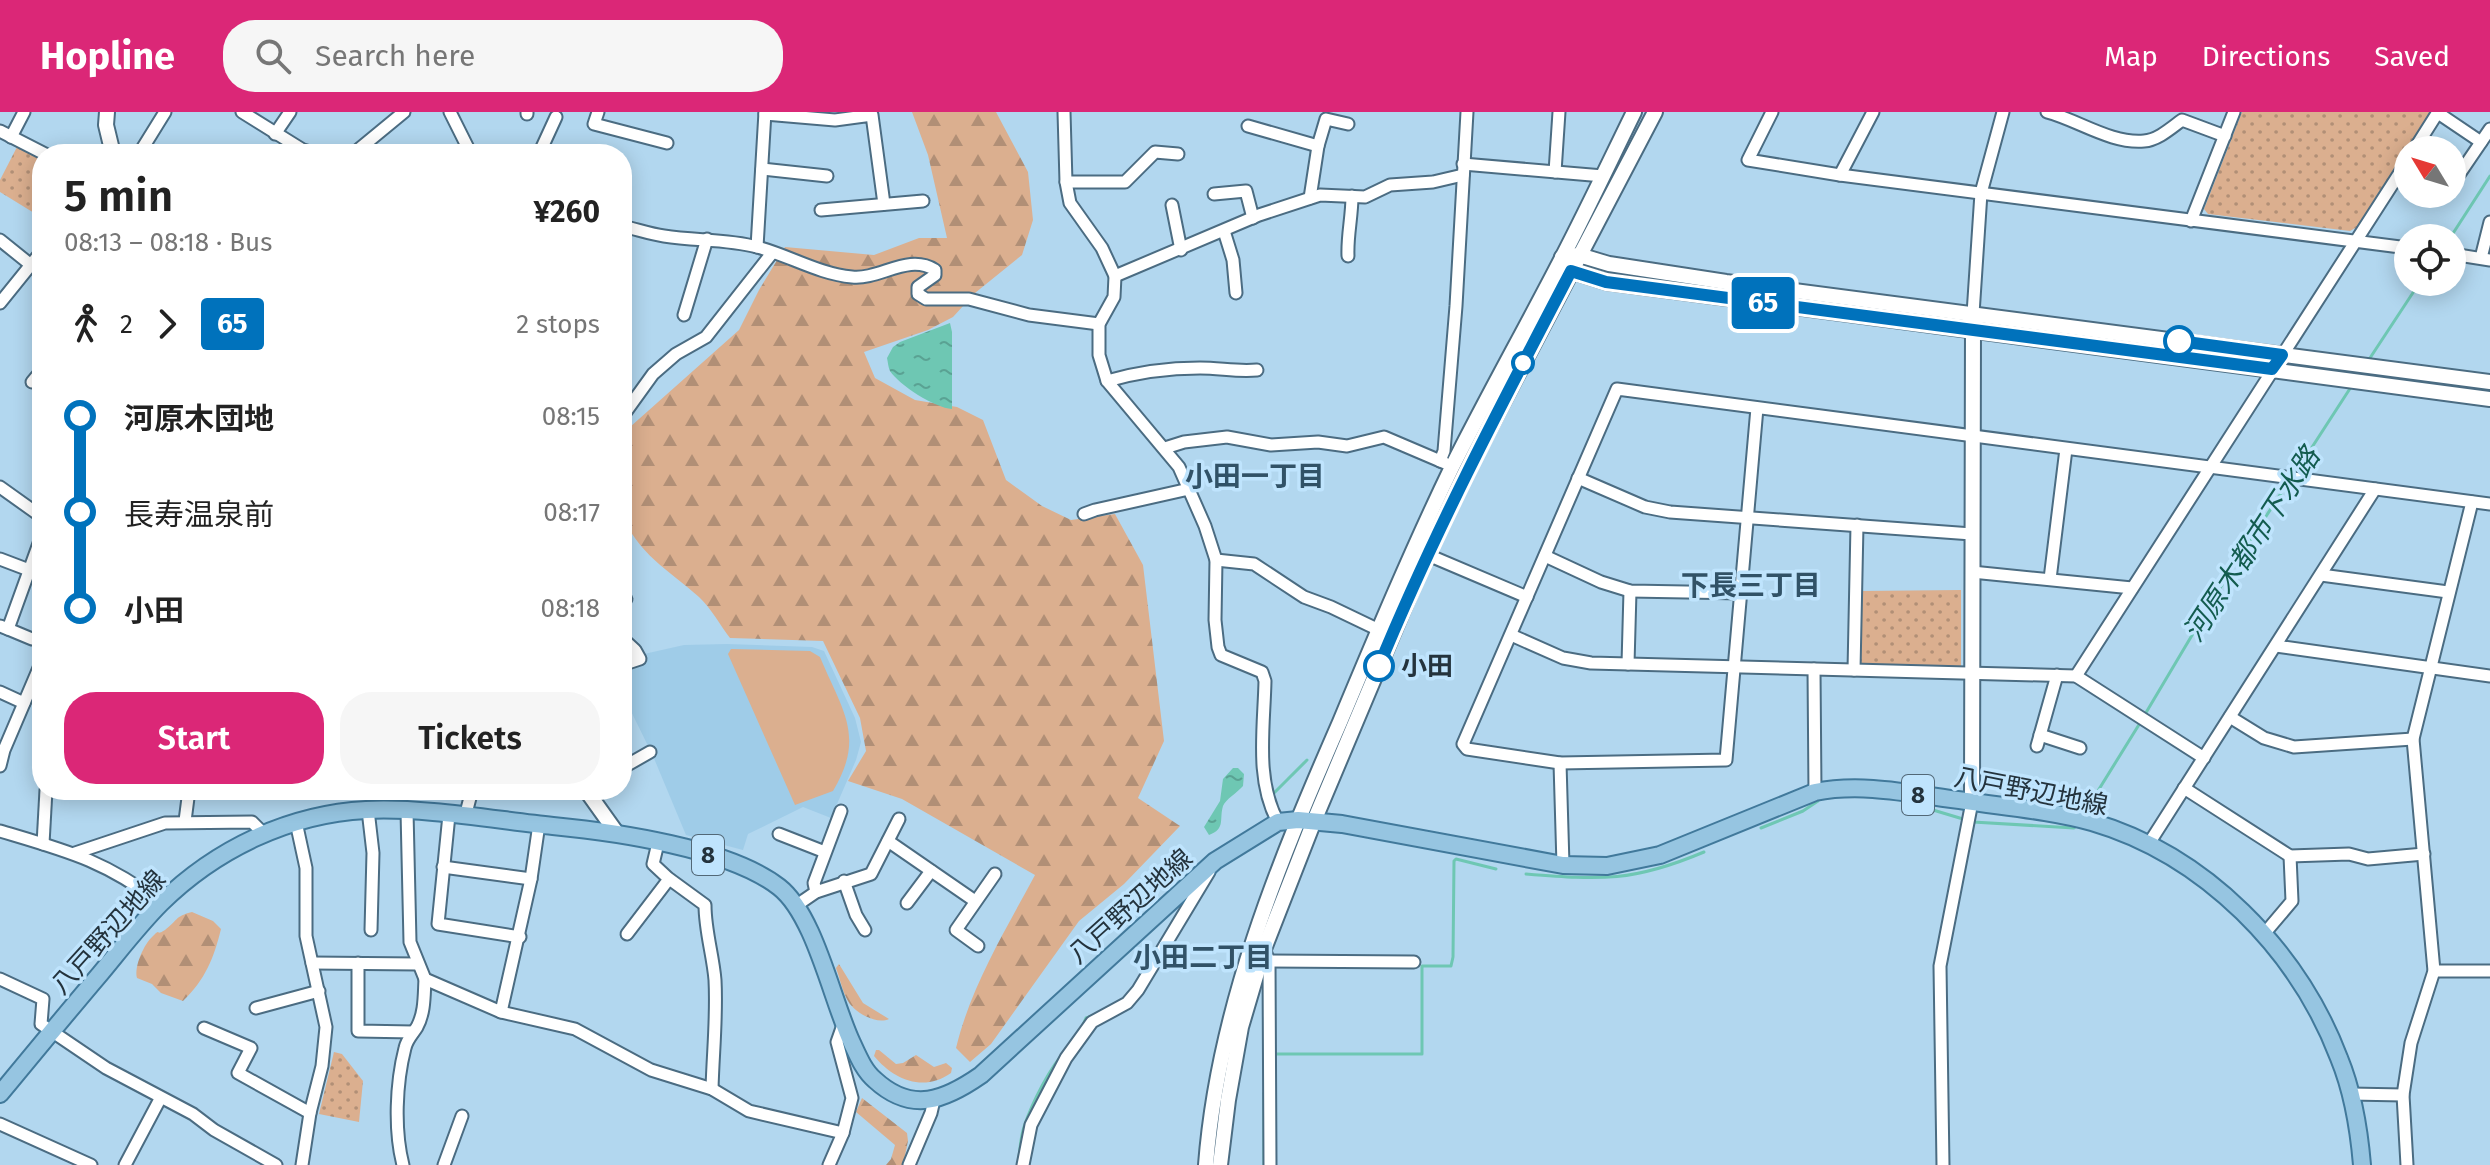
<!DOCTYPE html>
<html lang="en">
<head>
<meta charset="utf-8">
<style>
	:root { --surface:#fff; --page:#f6f6f6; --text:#222; --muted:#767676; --accent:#db2777 }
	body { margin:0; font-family:"Fira Sans","Noto Sans JP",sans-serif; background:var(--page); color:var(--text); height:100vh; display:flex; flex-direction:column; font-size:30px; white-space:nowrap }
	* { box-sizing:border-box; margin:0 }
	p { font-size:26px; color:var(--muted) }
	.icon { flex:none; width:44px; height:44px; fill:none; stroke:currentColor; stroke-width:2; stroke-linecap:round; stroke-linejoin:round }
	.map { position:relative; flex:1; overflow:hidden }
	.sheet { position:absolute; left:32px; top:32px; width:600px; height:656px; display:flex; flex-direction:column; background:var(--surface); border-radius:32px; box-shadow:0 4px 20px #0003 }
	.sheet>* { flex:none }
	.badge { padding:0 16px; border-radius:6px; font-size:28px; line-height:52px }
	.needle { width:52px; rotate:308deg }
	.fabs { position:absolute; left:2394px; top:24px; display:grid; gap:16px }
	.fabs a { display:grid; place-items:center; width:72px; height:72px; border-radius:50%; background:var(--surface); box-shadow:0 4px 20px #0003; font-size:40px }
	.map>.badge { position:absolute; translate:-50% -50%; box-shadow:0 0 0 4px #fff }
	.legs { display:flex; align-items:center; gap:12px; height:88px; padding:0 32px; font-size:26px }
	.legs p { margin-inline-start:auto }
	.summary { display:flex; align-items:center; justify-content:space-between; height:136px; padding:0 32px }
	h1 { font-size:44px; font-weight:600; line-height:60px }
	.action { display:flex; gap:16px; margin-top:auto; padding:16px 32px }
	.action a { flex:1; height:92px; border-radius:32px; background:var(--accent); color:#fff; font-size:32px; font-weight:600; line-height:92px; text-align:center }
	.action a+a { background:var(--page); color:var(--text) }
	ul { padding:0 32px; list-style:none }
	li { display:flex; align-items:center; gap:28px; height:96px; font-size:30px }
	li i { display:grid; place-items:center; width:12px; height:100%; margin:0 10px; background:currentColor }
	li i::after { content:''; width:20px; height:20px; margin:-10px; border:6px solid; border-radius:50%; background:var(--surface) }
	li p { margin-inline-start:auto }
	li:first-child i { background:linear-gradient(#0000 50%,currentColor 0) }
	li:last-child i { background:linear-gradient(currentColor 50%,#0000 0) }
	header { display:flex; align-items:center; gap:48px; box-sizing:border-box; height:112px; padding:0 40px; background:var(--accent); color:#fff }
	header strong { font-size:38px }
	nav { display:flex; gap:44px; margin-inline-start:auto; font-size:28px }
	.search { width:560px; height:72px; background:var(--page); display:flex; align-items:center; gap:20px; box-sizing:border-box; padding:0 28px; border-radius:32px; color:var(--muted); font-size:30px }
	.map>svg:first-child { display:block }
</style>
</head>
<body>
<header>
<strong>Hopline</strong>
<div class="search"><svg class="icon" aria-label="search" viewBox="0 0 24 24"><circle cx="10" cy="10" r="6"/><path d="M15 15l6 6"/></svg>Search here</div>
<nav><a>Map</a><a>Directions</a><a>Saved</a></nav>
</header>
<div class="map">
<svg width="2490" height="1053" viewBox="0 0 2490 1053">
	<defs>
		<pattern id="green-dots" width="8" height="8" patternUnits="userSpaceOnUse" patternTransform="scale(2)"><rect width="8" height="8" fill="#dbaf8f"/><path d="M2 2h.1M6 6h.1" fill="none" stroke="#b18f76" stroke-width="1.8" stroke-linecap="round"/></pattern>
		<pattern id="forest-firs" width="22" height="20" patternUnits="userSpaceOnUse" patternTransform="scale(2)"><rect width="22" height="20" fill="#dbaf8f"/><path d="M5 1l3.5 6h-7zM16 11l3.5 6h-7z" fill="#b18f76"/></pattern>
		<pattern id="water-ripples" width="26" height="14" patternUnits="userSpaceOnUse" patternTransform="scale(2)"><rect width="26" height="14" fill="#6ec7b3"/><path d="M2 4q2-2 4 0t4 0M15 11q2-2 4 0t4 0" fill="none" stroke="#5aa293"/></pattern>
	</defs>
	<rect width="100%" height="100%" fill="#b2d7ef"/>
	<polygon fill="#9fcce8" points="727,532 812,535 824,539 855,606 861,630 856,648 831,706 803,695 748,722 743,738 686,723 653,644 622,581 622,559 644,550 644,542 684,533"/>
	<g fill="url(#green-dots)">
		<polygon points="2242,0 2433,0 2357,115 2350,119 2208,102 2204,97"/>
		<polygon points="17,35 42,47 42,101 39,104 0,80 0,68"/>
		<polygon points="1961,478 1961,555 1859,553 1860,479"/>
		<polygon points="334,940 342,942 363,969 359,1010 319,1002"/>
	</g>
	<g fill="url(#forest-firs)">
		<path d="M912 0H996L1028 60 1033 108 1022 143 975 181 953 205 928 218 864 240 875 266 915 288 957 295 983 308 1006 368 1042 394 1071 408 1115 402 1143 453 1164 629 1138 686 1180 714 1124 772 1079 809 991 932 970 950 956 936C971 874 1005 819 1035 763L902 687 848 669 866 639 860 606 823 529 730 526C720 513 711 496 699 485 670 459 636 441 622 401V333L630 315 739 218 759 178 785 135 874 143 919 126H947L928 43Z"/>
		<path d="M192 800 213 809 221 817C214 846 205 868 183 889L161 881 152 872 137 866C134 854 144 832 153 824 162 815 154 825 165 818 177 809 175 804 192 800Z"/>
		<path d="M839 852 863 891 889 907C876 913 854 900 848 889 842 879 840 866 836 856Z"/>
		<path d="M876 938H879L896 952 903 951 916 943 934 955 946 951 952 956 951 961C923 981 893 967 874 944Z"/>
		<polygon points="862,986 907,1021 908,1029 903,1053 886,1053 891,1047 895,1033 856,1000"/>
	</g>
	<path fill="#dbaf8f" d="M731 537 810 539 820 545C842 598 866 624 833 679L795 693 728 542Z"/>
	<g fill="url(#water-ripples)">
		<path d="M950 211 952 220V297C935 296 899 273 890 259 888 255 888 250 887 246L893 235 900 230Z"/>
		<path d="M1233 656H1238L1244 662 1243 674C1238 680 1225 688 1223 694 1219 707 1226 717 1209 723L1204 715 1220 689 1223 667Z"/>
	</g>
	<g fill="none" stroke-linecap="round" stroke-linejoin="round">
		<g stroke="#6ec7b3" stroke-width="3">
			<polyline points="2450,126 2490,64"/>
			<polyline points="2368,249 2420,170"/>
			<polyline points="2294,363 2351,275"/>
			<polyline points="2144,604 2229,461 2289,369"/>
			<polyline points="1273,682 1307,648"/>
			<polyline points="1933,698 1973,710 2074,716 2077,713"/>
			<polyline points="2083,703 2140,611"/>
			<polyline points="1761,716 1803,699 1818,689"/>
			<path d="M1526 762C1602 768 1633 770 1704 740"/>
			<polyline points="1082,915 1086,906 1092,904"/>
			<polyline points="1274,942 1422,942 1422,854 1451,854 1453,845 1454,749 1456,747 1496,757"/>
			<path d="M1018 1053C1020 1040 1020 1027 1024 1015 1032 991 1050 955 1067 937"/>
			<polyline points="1264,1053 1264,981"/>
		</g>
		<defs>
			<g id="minor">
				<polyline points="242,0 303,38 316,42"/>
				<polyline points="450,0 471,42"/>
				<polyline points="527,0 527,2"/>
				<polyline points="598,0 594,12 667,31"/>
				<path d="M1064 0 1066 70 1070 91 1102 136 1115 164 1114 185 1099 212V243L1107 269 1179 355 1205 414 1216 448 1215 508 1218 535 1221 543 1262 560 1265 569C1264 616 1255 668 1278 710"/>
				<polyline points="1772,0 1748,48 1840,63 2408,136"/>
				<path d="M2047 0C2078 8 2111 32 2144 29 2158 28 2171 16 2182 8L2225 24"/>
				<polyline points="2438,1 2481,30"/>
				<polyline points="765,2 835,8 872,3 884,92"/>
				<polyline points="1248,14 1318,34"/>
				<polyline points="0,19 45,42"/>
				<polyline points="275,22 290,0"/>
				<polyline points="11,25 24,0"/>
				<polyline points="2414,38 2438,0"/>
				<polyline points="139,42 165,0"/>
				<polyline points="353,42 404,0"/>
				<polyline points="539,42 556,5"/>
				<polyline points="1463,52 1603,64"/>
				<polyline points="762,57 827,64"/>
				<polyline points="1555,60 1559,0"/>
				<polyline points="1840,63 1873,0"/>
				<polyline points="2458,64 2490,17"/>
				<polyline points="1066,70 1125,70 1155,40 1178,42"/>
				<polyline points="1214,82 1246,79 1253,106"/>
				<polyline points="1310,86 1318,34 1326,7 1348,12"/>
				<polyline points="1172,93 1181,138"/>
				<polyline points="821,98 923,89"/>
				<polyline points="2191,109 2234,0"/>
				<path d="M622 114C636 117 650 122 664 124 695 129 727 127 757 135 788 143 819 162 852 165 880 168 908 141 935 158V163L918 175V182L926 187H969L1029 203 1099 212"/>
				<polyline points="1224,119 1233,148 1236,181"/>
				<polyline points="0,128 31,153"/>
				<polyline points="757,135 765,0"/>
				<polyline points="2452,142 2490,148"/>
				<path d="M1348 144C1347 124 1352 105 1352 84"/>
				<polyline points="2481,146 2490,110"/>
				<polyline points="1115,164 1259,103 1320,83 1365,85 1390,73 1433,70 1463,63"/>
				<polyline points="0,191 42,139"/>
				<polyline points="1973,202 1981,81 2003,0"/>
				<polyline points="684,203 707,127"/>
				<path d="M1107 269C1138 260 1168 256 1200 256 1220 256 1238 260 1257 258"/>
				<polyline points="32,270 42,258"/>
				<polyline points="1757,296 1726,648 1560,651 1467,637 1463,632 1617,277 2490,392"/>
				<polyline points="622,305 653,262 676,242 706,225 772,141"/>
				<polyline points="1165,336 1184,330 1227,325 1271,333 1318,330 1347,334 1384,325 1445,351"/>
				<polyline points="1440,349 1444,339 1456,194 1467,0"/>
				<polyline points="1578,366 1645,395 1670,400 1972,422"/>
				<polyline points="0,375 42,405"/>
				<polyline points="1084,402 1095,398 1189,377"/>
				<polyline points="1421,440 1527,485"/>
				<polyline points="1545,444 1601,470 1630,479 1742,481"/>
				<polyline points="0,447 29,458"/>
				<polyline points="1216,448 1254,452 1304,485 1331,495 1379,518"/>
				<polyline points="1972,460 2132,476"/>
				<polyline points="2321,463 2448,480"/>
				<polyline points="2050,467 2066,337"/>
				<polyline points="622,492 626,487"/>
				<polyline points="0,514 8,517 42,423"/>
				<polyline points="8,517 32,527"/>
				<polyline points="1511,523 1563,546 1591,551 2076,564 2204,646"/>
				<polyline points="622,526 635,538 640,547 622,553"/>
				<polyline points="2276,534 2490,564"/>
				<polyline points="1628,552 1630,479"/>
				<polyline points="1814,557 1815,680"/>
				<polyline points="1854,558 1857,413"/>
				<polyline points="2076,564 2408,48"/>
				<polyline points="0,580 24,591"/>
				<polyline points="2230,605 2264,626 2294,635 2413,627"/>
				<polyline points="2040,623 2080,636"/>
				<polyline points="2037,634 2057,563"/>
				<polyline points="1560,651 1563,753"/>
				<polyline points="0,654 4,638 42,549"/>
				<polyline points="622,656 650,640"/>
				<polyline points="2184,676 2290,744 2349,742 2368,747 2424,742"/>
				<polyline points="368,698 373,741 371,818"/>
				<polyline points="407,699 410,830 425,867 501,900 575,917 651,958 712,977 749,999 843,1021"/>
				<polyline points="449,703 438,812 520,825"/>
				<polyline points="465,705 472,678"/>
				<polyline points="185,709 189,678"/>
				<polyline points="296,710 306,756 306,824 326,915 322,954 310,1001 302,1053"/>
				<path d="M0 719C67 739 104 748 161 791"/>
				<polyline points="779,722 825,740"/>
				<polyline points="888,729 975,789"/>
				<path d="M658 731 653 752 668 766 705 793C705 819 713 843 715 868 717 905 713 940 712 977"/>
				<polyline points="43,732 46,678"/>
				<polyline points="2148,733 2375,377"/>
				<polyline points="75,741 165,711 252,710 263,721"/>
				<polyline points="443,755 531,767"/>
				<polyline points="844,769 856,803 865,818"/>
				<polyline points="816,780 814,771 841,699"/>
				<polyline points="907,791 931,759"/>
				<polyline points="797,793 816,780 871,762 899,707"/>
				<polyline points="627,822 669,767"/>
				<polyline points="2264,822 2292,789 2290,744"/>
				<polyline points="978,834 956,818 995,762"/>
				<polyline points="1264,837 1269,849 1270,1053"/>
				<polyline points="1269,849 1414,850"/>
				<polyline points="312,851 418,852"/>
				<polyline points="358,851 358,919 413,920"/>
				<polyline points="2434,859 2490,859"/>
				<polyline points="0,867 43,887 41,912 106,956 193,1002 214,1018 276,1053"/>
				<polyline points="256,896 319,879"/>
				<polyline points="501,900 531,767 539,712"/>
				<polyline points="204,916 251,936 238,961 310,1001"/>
				<polyline points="2351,982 2403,983"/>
				<polyline points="0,1012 91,1053"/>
				<polyline points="125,1053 160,987"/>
				<path d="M403 1053C394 1018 396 971 405 936 407 927 412 923 417 915 425 900 424 884 425 867"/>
				<polyline points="444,1053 462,1004"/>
				<polyline points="829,1053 843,1021 852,986 837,930 843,913"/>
				<polyline points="909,1053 931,1001 934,988"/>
				<polyline points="1023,1053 1031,1013 1066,946 1092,910 1127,891 1138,878 1209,760"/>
				<polyline points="1943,1053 1940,854 1972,690"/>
				<polyline points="2407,1053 2403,983 2411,931 2434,859 2413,627 2472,390"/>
			</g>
			<g id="tertiary">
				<polyline points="107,0 106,13 113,42"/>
				<polyline points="2490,270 1726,170 1609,152 1579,143 1562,145 1571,159 1606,170 2490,287"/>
				<polyline points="586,678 616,720"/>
				<polyline points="1972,690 1973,211"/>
				<path d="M1206 1053C1218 897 1278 752 1340 610 1376 524 1412 438 1452 355 1487 285 1526 216 1562 146 1587 98 1610 49 1634 0"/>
				<polyline points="1220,1053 1228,988 1241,915 1264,837 1314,709 1426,443 1469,355 1655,0"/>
			</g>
			<path id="primary" d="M0 982C33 942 66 902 100 862 120 838 139 813 161 791 216 737 289 702 366 698 424 695 495 708 553 714 615 720 729 736 779 775 815 803 832 889 852 931 858 944 864 959 875 968 912 1002 945 988 981 963L1215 749 1278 710 1298 708 1342 712 1563 753 1607 754 1660 743 1815 680C1865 670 1916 683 1966 689 2007 695 2052 699 2092 710 2205 743 2298 838 2339 946 2353 980 2359 1017 2362 1053"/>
		</defs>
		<use href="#minor" stroke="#4b6c82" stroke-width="15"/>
		<use href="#tertiary" stroke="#4b6c82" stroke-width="18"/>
		<use href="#primary" stroke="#41799b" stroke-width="20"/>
		<use href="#minor" stroke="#fff" stroke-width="11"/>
		<use href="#tertiary" stroke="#fff" stroke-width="14"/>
		<use href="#primary" stroke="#96c5e1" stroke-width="16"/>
	</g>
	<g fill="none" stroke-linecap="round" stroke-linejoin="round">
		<defs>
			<path id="line-1" d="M1379 554C1435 418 1503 289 1571 159L1606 170 2272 257 2282 243 2179 229"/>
		</defs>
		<use href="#line-1" stroke="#fff" stroke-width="18"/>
		<use href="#line-1" stroke="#0072bc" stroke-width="12"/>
	</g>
	<g fill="#fff" stroke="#0072bc" stroke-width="4">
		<circle cx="2179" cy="229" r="14"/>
		<circle cx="1523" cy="251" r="10"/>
		<circle cx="1379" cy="554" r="14"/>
	</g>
	<g text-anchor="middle" stroke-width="7" stroke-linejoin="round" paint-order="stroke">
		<g fill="#bfe4fd" stroke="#526877" stroke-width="2">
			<rect x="1902" y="663" width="32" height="40" rx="6"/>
			<rect x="692" y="723" width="32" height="40" rx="6"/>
		</g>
		<g font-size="24" font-weight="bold" fill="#24333d">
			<text x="1918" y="691">8</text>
			<text x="708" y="751">8</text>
		</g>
		<g font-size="26" font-weight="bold" fill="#24333d" stroke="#bfe4fd" text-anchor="start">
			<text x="1401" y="563">小田</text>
		</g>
		<g font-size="26" fill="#24333d" stroke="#bfe4fd">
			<text transform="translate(2031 679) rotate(11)" y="9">八戸野辺地線</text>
			<text transform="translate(1130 794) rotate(-42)" y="9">八戸野辺地線</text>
			<text transform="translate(108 820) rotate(-48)" y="9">八戸野辺地線</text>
		</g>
		<g font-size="28" font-weight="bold" fill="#315267" stroke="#bfe4fd">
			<text x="1255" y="374">小田一丁目</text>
			<text x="1751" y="483">下長三丁目</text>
			<text x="1203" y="855">小田二丁目</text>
		</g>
		<g font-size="28" font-style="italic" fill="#135c4f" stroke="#bfe4fd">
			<text transform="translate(2251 432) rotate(-57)" y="10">河原木都市下水路</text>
		</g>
	</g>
</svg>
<div class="fabs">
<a><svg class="needle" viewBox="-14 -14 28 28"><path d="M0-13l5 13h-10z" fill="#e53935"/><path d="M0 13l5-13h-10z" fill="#767676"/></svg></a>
<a><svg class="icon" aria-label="locate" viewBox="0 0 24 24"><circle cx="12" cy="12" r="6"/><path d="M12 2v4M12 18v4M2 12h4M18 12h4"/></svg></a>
</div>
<b class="badge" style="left:1763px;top:191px;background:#0072bc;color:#fff">65</b>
<section class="sheet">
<div class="summary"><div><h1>5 min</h1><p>08:13 – 08:18 · Bus</p></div><b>¥260</b></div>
<div class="legs"><svg class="icon" aria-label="walk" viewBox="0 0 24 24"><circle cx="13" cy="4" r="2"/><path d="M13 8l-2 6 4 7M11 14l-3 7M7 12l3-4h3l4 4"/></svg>2<svg class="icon" aria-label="forward" viewBox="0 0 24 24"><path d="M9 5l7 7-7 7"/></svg><b class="badge" style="background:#0072bc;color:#fff">65</b><p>2 stops</p></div>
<ul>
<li><i style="color:#0072bc"></i><b>河原木団地</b><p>08:15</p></li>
<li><i style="color:#0072bc"></i><span>長寿温泉前</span><p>08:17</p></li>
<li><i style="color:#0072bc"></i><b>小田</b><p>08:18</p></li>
</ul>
<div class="action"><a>Start</a><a>Tickets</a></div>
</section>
</div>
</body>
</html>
